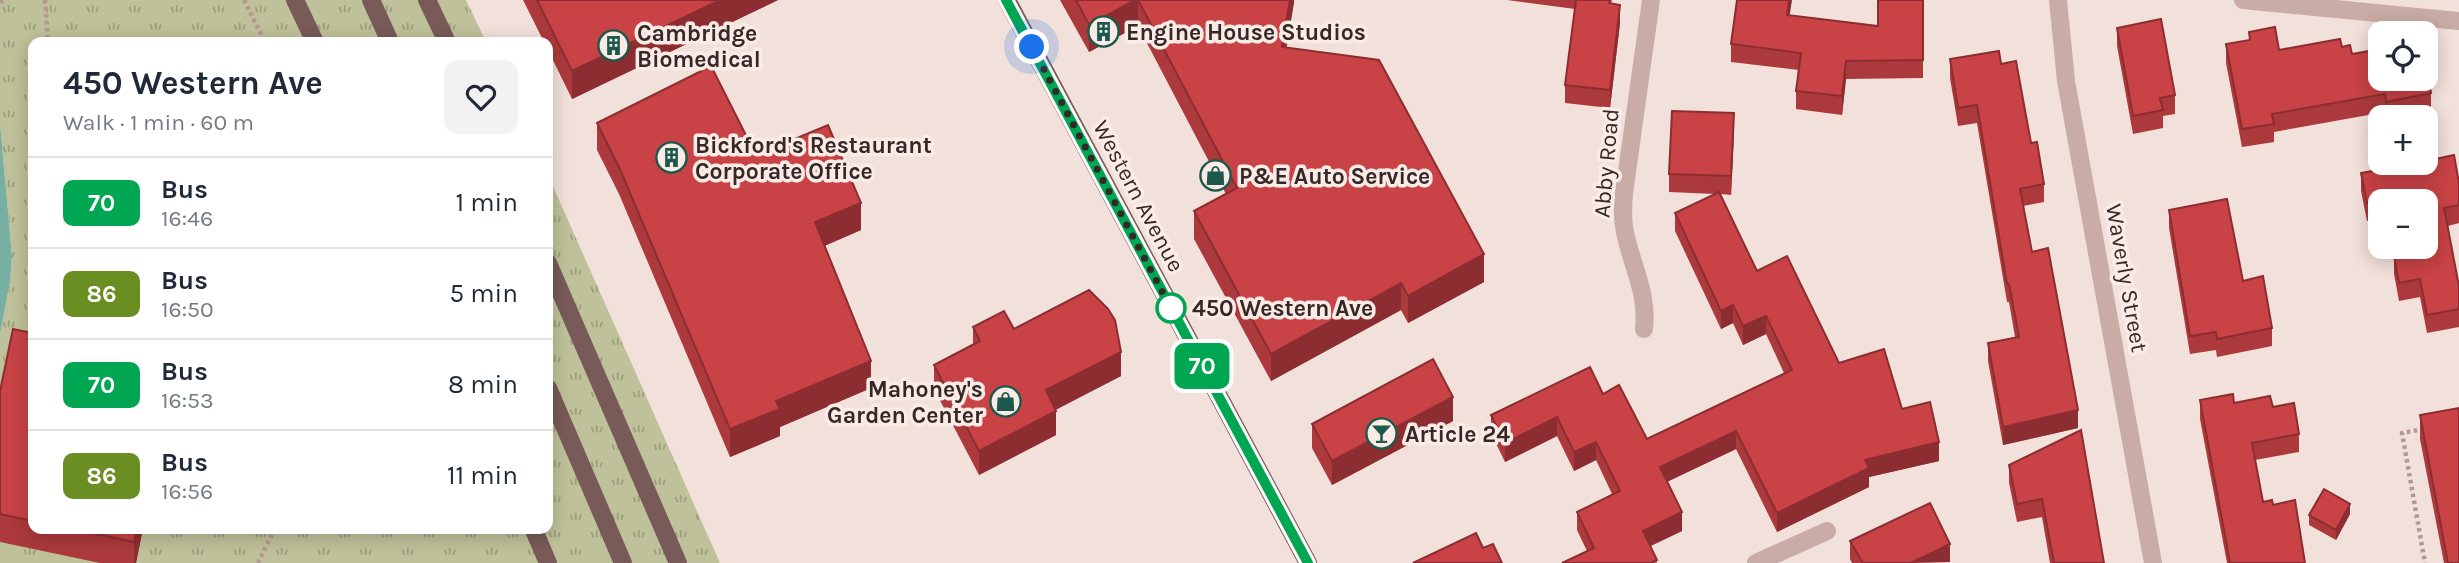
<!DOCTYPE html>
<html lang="en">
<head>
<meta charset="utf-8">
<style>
	:root { --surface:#fff; --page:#f2f2f3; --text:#1f2937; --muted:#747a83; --line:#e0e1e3 }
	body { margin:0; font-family:Karla,sans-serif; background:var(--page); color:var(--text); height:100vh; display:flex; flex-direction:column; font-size:26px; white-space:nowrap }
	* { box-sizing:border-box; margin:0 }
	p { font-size:23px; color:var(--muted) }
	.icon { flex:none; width:38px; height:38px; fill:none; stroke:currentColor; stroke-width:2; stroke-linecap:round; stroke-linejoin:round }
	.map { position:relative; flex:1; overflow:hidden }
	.side { position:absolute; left:28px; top:37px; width:525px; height:497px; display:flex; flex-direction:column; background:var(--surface); border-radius:14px; box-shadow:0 4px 18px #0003 }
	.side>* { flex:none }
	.badge { padding:0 14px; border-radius:10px; font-size:24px; line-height:46px }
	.fabs { position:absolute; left:2368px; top:21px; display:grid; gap:14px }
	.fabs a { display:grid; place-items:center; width:70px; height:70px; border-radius:14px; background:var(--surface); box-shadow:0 4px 18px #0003; font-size:35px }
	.you { position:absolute; width:35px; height:35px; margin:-18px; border:5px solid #fff; border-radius:50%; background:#1a73e8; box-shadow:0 0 0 10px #1a73e833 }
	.map>.badge { position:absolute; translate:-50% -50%; box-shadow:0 0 0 4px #fff }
	.round { display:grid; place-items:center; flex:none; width:74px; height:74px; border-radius:14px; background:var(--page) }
	.summary { display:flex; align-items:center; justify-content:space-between; height:119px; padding:0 35px }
	h1 { font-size:33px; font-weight:700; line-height:52px }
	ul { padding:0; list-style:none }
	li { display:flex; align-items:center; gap:21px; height:91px; padding:0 35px; border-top:2px solid var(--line) }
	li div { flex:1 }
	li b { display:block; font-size:26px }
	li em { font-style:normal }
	li .badge { min-width:77px; font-weight:700; text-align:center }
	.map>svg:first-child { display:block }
</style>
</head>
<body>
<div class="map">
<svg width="2459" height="563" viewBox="0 0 2459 563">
	<defs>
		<pattern id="grass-tufts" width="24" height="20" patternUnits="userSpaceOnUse" patternTransform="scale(1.75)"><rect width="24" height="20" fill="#bfc19a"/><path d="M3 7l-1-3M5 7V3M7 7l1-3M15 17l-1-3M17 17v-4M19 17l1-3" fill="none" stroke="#9c9d7e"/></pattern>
	</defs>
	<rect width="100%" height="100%" fill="#f2e0da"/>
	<polygon fill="url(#grass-tufts)" points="0,0 466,0 486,42 33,42 33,528 548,528 548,175 720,563 0,563 0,334 10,282 12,256 0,123"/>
	<polygon fill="#78afa3" points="0,123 12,256 10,282 0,334"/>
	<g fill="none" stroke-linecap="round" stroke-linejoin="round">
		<g stroke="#b69690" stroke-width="4.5" stroke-dasharray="3.5 3.5" stroke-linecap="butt">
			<polyline points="45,0 48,42"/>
			<polyline points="244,0 265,42"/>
			<polyline points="0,2 5,0"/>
			<polyline points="2424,429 2402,433 2425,563"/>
			<polyline points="258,563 275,528"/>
		</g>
		<g stroke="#caaca6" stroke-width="18">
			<polyline points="2058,0 2066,81 2153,563"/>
			<polyline points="2243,0 2459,21"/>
			<path d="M1644 329C1648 292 1632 267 1625 232 1622 219 1623 206 1624 193L1651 0"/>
			<polyline points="1756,563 1827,531"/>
		</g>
		<g stroke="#785a58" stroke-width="18">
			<polyline points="295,0 315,42"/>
			<polyline points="371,0 390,42"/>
			<polyline points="427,0 447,42"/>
			<polyline points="1007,0 1308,563"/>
			<polyline points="548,263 678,563"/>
			<polyline points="548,388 623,563"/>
			<polyline points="533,528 548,563"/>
		</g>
	</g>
	<g fill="#ac393c">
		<polygon points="523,0 778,0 572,99 548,50 548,42 544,42"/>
		<polygon points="1060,0 1294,0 1286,48 1484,282 1408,323 1401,310 1271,381 1194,239 1194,211 1226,194 1138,26 1089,52"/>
		<polygon points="1507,0 1612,0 1611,3 1620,23 1610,108 1565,103 1565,85 1575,9"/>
		<polygon points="1923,0 1923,78 1846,79 1842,115 1796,109 1796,91 1799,70 1731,62 1731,44 1790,15 1878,26"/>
		<polygon points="2117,28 2175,95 2175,114 2163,116 2163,128 2133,134 2117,46"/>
		<polygon points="2249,32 2279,50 2342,47 2352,54 2431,93 2431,112 2401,117 2386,117 2385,112 2274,132 2274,142 2242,147 2226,63 2226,44 2249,40"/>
		<polygon points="1950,59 2001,64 2031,143 2044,184 2044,202 2023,206 2032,252 2078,428 2003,445 1988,361 1988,343 2015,337 2009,302 2007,302 1977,123 1958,126 1950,78"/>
		<polygon points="597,123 756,155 861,230 824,246 871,388 780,427 780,436 730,457 619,194 597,150"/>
		<polygon points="1734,132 1731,195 1721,194 1757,271 1839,363 1902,409 1939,461 1869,477 1869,487 1777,532 1736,449 1667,482 1682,531 1651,546 1657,563 1587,551 1577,530 1577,512 1612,494 1596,460 1574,471 1557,436 1505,462 1491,433 1491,415 1603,394 1647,439 1784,373 1766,334 1743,345 1733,323 1721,329 1675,231 1675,213 1715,194 1669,192 1669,174"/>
		<polygon points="2361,173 2459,183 2459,223 2448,226 2459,286 2459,327 2427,333 2420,297 2399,301 2394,274 2394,256 2392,247 2426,247 2426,201 2380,201 2380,219 2367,221 2361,191"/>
		<polygon points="2169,210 2243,281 2272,328 2272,346 2217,357 2216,350 2190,354 2169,228"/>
		<polygon points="973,327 1014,329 1121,376 1056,409 1056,435 979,475 934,389 934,365 973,345"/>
		<polygon points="33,333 33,528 143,528 136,563 100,563 0,542 0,391"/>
		<polygon points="2200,400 2273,407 2299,434 2299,452 2255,460 2263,502 2273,505 2305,563 2227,563 2200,419"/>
		<polygon points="2420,415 2459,563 2444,563 2420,439"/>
		<polygon points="1453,421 1332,485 1312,448 1312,424"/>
		<polygon points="2009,465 2104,563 2050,563 2042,517 2017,522 2009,483"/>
		<polygon points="2350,514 2336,540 2309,525 2309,515"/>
		<polygon points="1850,541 1950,562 1852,563 1850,559"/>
	</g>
	<g fill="#8c2e31">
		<polygon points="720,0 778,0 572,99 572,71"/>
		<polygon points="1135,0 1138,0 1138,26 1089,52 1089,25"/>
		<polygon points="1290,0 1294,0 1294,3 1282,75 1282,47"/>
		<polygon points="1789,0 1792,0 1787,33 1787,15"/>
		<polygon points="1620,5 1620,23 1610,108 1610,90"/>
		<polygon points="1846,61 1846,79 1842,115 1842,96"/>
		<polygon points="1734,113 1734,132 1731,195 1731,176"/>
		<polygon points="861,203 861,230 815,250 815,222"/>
		<polygon points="1484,254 1484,282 1408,323 1408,296"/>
		<polygon points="1401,283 1401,310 1271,381 1271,354"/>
		<polygon points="1733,305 1733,323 1721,329 1721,311"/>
		<polygon points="1766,316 1766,334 1743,345 1743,326"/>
		<polygon points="1121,352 1121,376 1046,415 1046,390"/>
		<polygon points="871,361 871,388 780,427 780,436 730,457 730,429 776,401"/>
		<polygon points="1453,397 1453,421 1332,485 1332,461"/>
		<polygon points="2078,410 2078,428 2003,445 2003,427"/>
		<polygon points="1056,411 1056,435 979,475 979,451"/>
		<polygon points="1557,417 1557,436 1505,462 1505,443"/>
		<polygon points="1736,431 1736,449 1660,485 1660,467"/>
		<polygon points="1596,442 1596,460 1574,471 1574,452"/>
		<polygon points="1939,442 1939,461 1869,477 1869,487 1777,532 1777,513 1865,460"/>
		<polygon points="2350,504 2350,514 2336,540 2336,530"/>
		<polygon points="1682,512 1682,531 1643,549 1643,531"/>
		<polygon points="137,528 143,528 136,563 134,563 134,542"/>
		<polygon points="1950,544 1950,562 1911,563"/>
	</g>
	<g fill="#c84246" stroke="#8c2e31" stroke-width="2">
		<polygon points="537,0 720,0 572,71"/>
		<polygon points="1076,0 1135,0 1089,25"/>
		<polygon points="1138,0 1290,0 1282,47 1379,60 1484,254 1408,296 1401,283 1271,354 1194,211 1237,188"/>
		<polygon points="1576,0 1610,0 1609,3 1620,5 1610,90 1565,85"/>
		<polygon points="1737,0 1789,0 1787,15 1878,26 1878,0 1923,0 1923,60 1846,61 1842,96 1796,91 1801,53 1731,44"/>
		<polygon points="2161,19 2175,95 2160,98 2163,110 2133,116 2117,28"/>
		<polygon points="2275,27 2279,50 2340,39 2342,47 2350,45 2352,54 2380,49 2380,79 2426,79 2426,64 2431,93 2386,102 2385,94 2272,114 2274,124 2242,129 2226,44 2250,40 2249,32"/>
		<polygon points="1999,51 2001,64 2016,61 2031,143 2037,142 2044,184 2020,189 2032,252 2048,248 2078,410 2003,427 1988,343 2019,337 2009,284 2007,284 1977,105 1958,108 1950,59"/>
		<polygon points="711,66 756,155 828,125 861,203 815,222 871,361 776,401 780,409 730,429 619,167 597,123"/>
		<polygon points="1672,111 1734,113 1731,176 1669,174"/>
		<polygon points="2454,155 2459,183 2459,205 2444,208 2459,286 2459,309 2427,315 2420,279 2399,283 2394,256 2397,255 2396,247 2426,247 2426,201 2387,201 2387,199 2367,203 2361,173 2415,163 2426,163 2426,161"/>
		<polygon points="1719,192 1757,271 1787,256 1839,363 1884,349 1902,409 1930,402 1939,442 1865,460 1869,468 1777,513 1736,431 1660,467 1682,512 1643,531 1657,560 1651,563 1562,563 1594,548 1577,512 1620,491 1596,442 1574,452 1557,417 1505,443 1491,415 1590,367 1603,394 1619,385 1647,439 1792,370 1766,316 1743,326 1733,305 1721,311 1675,213"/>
		<polygon points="2227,199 2243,281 2263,276 2272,328 2217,339 2216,332 2190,336 2169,210"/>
		<polygon points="1089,290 1108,309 1115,320 1121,352 1046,390 1056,411 979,451 934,365 980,341 973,327 1004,311 1014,329"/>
		<polygon points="13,329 33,333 33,521 0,514 0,391"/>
		<polygon points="1433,359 1453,397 1332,461 1312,424"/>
		<polygon points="2233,394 2234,403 2270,396 2273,407 2294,403 2299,434 2252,443 2263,502 2272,500 2273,505 2295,500 2305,563 2230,563 2200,400"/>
		<polygon points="2459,408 2459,563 2448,563 2420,415"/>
		<polygon points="2081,430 2104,563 2054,563 2042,499 2017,504 2009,465"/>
		<polygon points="2324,489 2350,504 2336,530 2309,515"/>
		<polygon points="1930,503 1950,544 1911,563 1863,563 1850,541"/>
		<polygon points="69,528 137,528 134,542"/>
		<polygon points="1476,533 1483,548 1493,544 1502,563 1413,563"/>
	</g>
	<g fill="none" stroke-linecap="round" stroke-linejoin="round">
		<defs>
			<polyline id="line" points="1006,0 1308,563"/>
		</defs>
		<use href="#line" stroke="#fff" stroke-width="16"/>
		<use href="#line" stroke="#00a651" stroke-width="10"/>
		<polyline stroke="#362827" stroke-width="7" stroke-dasharray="0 12.6" points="1032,47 1172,310 1171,308"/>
	</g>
	<defs>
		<symbol id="building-ring" viewBox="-11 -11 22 22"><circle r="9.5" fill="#faebe6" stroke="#1c584b" stroke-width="1.5"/><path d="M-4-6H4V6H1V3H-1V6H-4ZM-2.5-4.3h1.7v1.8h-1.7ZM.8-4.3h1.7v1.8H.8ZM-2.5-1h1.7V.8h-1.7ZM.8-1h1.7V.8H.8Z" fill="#1c584b"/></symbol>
		<symbol id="shop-ring" viewBox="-11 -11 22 22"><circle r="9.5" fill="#faebe6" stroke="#1c584b" stroke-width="1.5"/><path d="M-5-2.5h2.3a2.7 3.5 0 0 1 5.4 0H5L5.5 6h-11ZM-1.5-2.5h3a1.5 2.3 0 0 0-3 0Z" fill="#1c584b"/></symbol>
		<symbol id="bar-ring" viewBox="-11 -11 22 22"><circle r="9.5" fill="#faebe6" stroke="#1c584b" stroke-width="1.5"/><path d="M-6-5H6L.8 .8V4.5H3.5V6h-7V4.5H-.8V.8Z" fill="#1c584b"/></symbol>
	</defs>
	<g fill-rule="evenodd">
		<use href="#building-ring" x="1086" y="14" width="35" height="35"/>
		<use href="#building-ring" x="596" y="28" width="35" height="35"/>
		<use href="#building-ring" x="654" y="140" width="35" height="35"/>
		<use href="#shop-ring" x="1198" y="158" width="35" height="35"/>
		<use href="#shop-ring" x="988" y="384" width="35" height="35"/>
		<use href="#bar-ring" x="1364" y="416" width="35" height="35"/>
	</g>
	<circle fill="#fff" stroke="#00a651" stroke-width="3.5" cx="1171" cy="308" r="14"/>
	<g text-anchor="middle" stroke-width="7" stroke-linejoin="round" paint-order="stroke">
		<g font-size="23" font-weight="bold" fill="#362827" stroke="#faebe6" text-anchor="start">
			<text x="1126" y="40">Engine House Studios</text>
			<text x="637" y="41">Cambridge<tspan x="637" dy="26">Biomedical</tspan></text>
			<text x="695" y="153">Bickford's Restaurant<tspan x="695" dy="26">Corporate Office</tspan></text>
			<text x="1239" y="184">P&amp;E Auto Service</text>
			<text x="983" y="397" text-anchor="end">Mahoney's<tspan x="983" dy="26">Garden Center</tspan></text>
			<text x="1405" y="442">Article 24</text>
		</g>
		<g font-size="23" fill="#362827" stroke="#faebe6">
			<text transform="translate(1606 163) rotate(-85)" y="8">Abby Road</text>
			<text transform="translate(1139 196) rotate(62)" y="8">Western Avenue</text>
			<text transform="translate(2127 278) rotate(80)" y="8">Waverly Street</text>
		</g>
		<g font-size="23" font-weight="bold" fill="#362827" stroke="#faebe6" text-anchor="start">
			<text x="1192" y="316">450 Western Ave</text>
		</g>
	</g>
</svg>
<div class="fabs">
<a><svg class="icon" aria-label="locate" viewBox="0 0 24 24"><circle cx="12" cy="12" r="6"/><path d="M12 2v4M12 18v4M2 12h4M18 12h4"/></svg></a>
<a>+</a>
<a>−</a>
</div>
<div class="you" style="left:1032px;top:47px"></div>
<b class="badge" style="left:1202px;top:366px;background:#00a651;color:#fff">70</b>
<section class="side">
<div class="summary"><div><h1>450 Western Ave</h1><p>Walk · 1 min · 60 m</p></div><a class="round"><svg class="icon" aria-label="heart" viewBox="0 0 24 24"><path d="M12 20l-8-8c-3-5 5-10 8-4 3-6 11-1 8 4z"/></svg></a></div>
<ul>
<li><span class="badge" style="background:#00a651;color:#fff">70</span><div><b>Bus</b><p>16:46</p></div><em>1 min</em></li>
<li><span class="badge" style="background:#6b8e23;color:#fff">86</span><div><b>Bus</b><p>16:50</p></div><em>5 min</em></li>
<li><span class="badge" style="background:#00a651;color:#fff">70</span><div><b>Bus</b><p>16:53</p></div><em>8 min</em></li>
<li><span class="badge" style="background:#6b8e23;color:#fff">86</span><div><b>Bus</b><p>16:56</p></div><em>11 min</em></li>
</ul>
</section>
</div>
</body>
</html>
